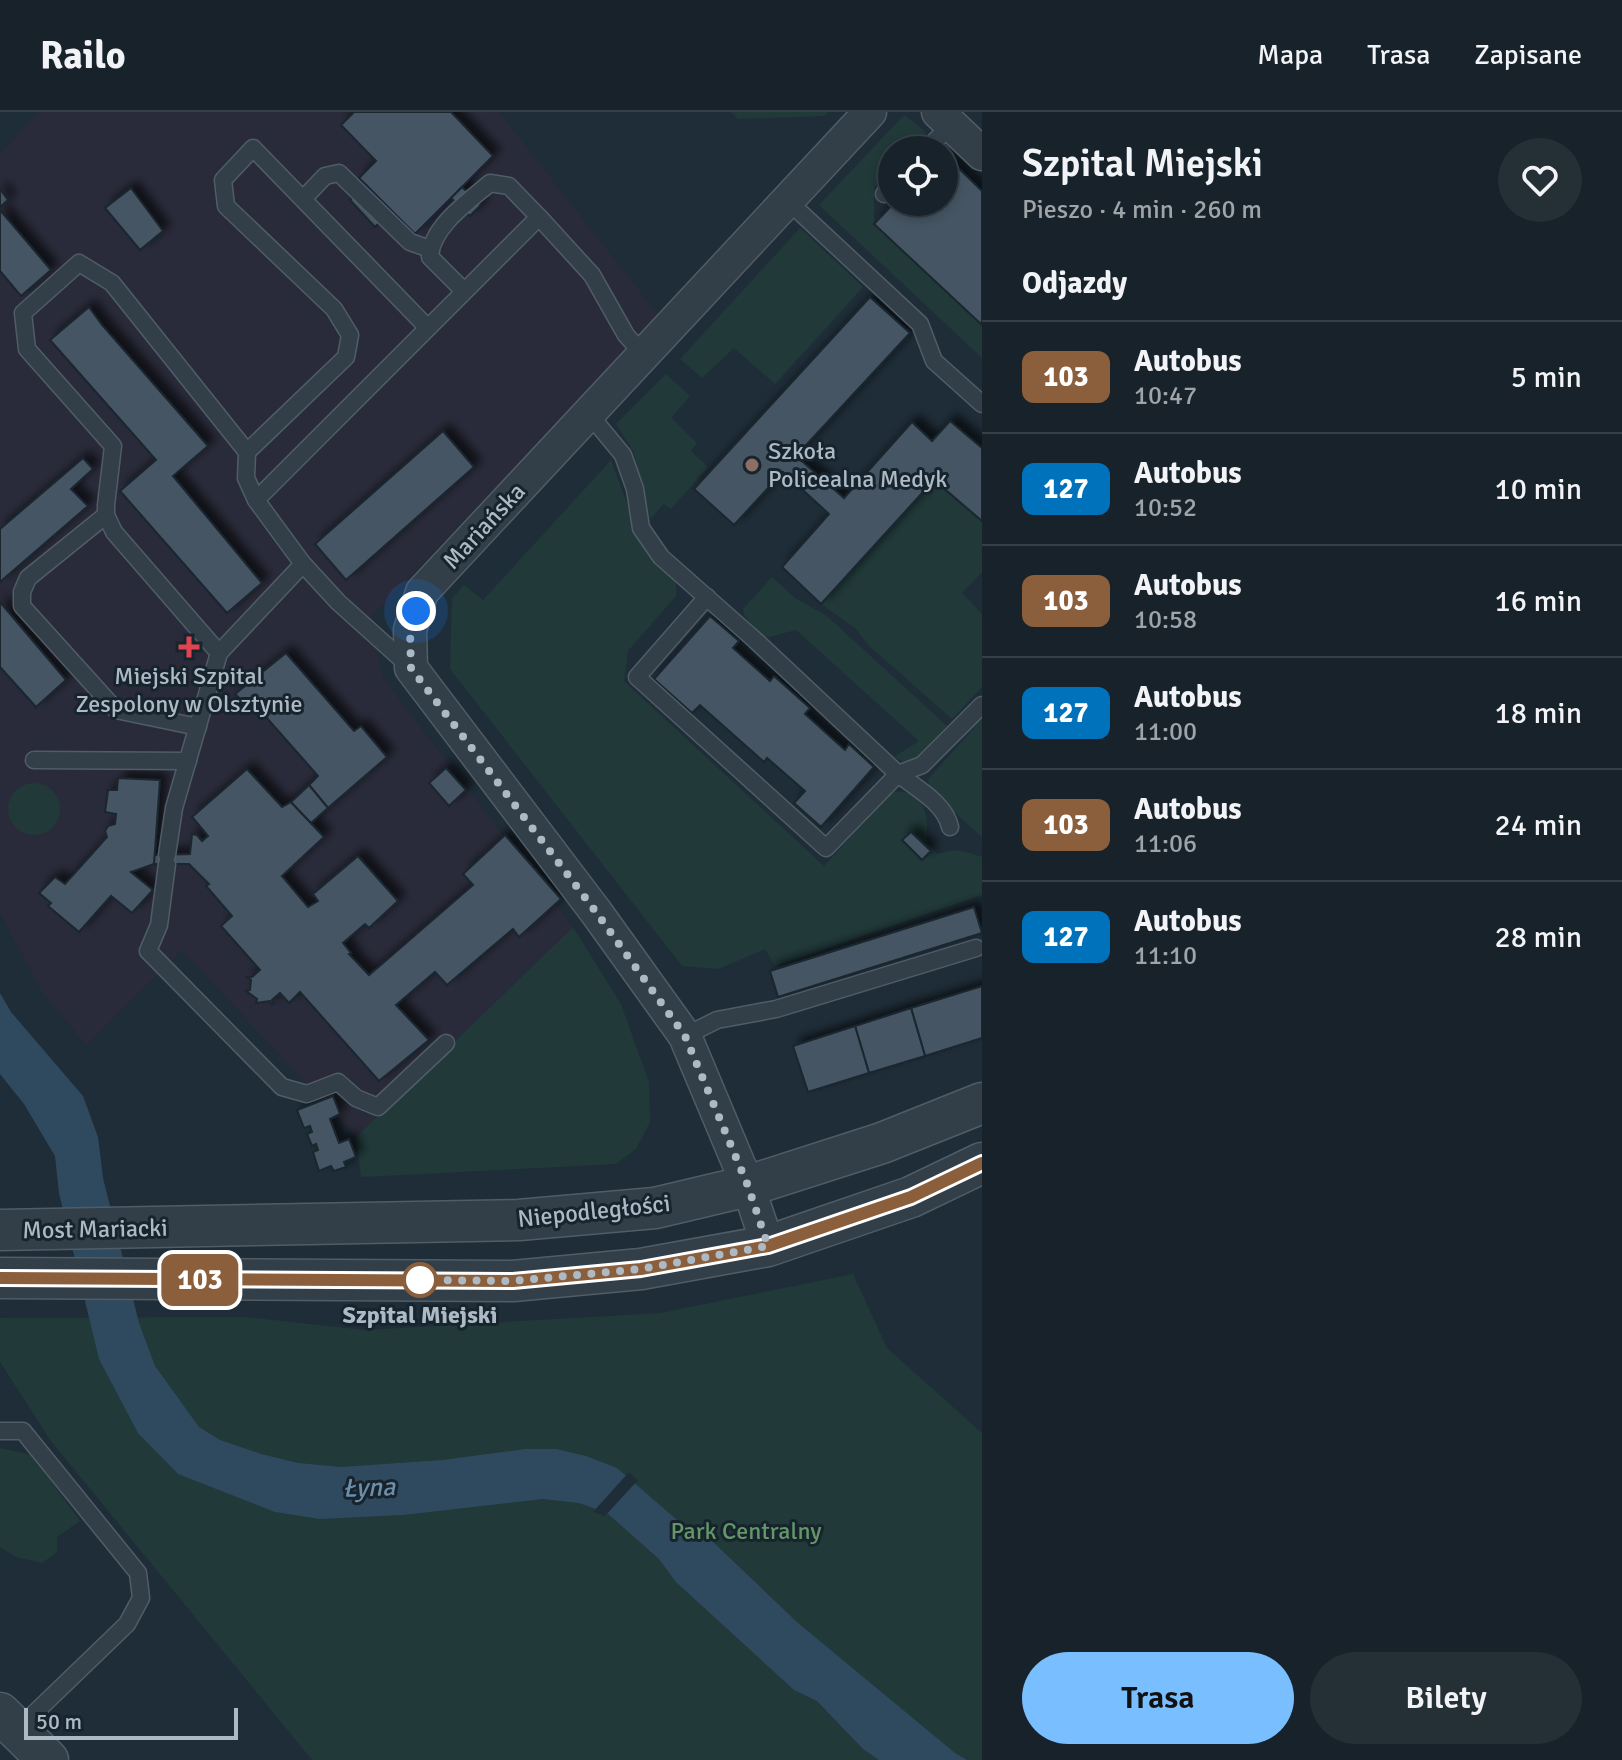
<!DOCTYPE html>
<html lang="pl">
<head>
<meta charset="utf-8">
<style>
	:root { --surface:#17222a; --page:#242f36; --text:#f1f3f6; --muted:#9ea4a8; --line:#363f47; --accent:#79befe }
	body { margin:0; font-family:Signika,sans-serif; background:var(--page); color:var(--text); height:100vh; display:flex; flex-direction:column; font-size:30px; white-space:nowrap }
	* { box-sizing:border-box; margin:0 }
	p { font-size:26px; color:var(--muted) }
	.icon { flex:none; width:44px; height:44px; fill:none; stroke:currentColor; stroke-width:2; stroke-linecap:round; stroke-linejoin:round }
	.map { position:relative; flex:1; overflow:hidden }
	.drawer { display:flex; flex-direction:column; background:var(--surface); width:640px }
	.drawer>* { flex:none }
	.badge { padding:0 16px; border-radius:12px; font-size:28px; line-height:52px }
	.fabs { position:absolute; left:878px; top:24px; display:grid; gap:16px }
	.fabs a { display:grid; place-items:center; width:80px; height:80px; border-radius:50%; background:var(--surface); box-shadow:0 4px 12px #0003,0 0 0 2px var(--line); font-size:40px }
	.scale { position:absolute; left:24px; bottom:20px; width:214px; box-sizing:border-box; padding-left:8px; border:4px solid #acbac6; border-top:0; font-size:22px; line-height:28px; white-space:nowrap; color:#acbac6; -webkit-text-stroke:6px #18242d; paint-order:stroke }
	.you { position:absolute; width:40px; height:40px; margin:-20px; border:6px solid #fff; border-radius:50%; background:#1a73e8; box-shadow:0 0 0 12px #1a73e833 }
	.map>.badge { position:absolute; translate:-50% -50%; box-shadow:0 0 0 4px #fff }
	h2 { padding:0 40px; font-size:30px; line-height:72px }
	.round { display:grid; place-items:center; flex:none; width:84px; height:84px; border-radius:42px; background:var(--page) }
	.headline { display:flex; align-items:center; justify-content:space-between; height:136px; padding:0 40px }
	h1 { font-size:38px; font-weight:600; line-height:60px }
	.button { display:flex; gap:16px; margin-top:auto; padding:16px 40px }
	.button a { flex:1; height:92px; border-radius:48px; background:var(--accent); color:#111; font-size:32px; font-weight:600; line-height:92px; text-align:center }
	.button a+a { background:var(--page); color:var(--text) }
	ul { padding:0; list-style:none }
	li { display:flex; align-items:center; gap:24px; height:112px; padding:0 40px; border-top:2px solid var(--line) }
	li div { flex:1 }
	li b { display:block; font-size:30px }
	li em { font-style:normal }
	li .badge { min-width:88px; font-weight:700; text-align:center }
	header { display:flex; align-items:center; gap:48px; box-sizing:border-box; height:112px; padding:0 40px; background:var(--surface); border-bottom:2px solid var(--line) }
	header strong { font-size:38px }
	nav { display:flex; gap:44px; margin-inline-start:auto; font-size:28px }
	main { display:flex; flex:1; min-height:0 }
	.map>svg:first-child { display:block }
</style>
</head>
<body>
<header>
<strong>Railo</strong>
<nav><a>Mapa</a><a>Trasa</a><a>Zapisane</a></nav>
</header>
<main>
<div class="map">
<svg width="982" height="1648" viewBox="0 0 982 1648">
	<defs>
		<filter id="shadow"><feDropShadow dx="7" dy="-7" stdDeviation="4" flood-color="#0009"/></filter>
	</defs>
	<rect width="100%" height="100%" fill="#1f2d38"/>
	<polygon fill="#2a2b3a" points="40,0 499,0 660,205 371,505 383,566 573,815 356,1025 182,838 86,933 41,878 0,801 0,41"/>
	<g fill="#213939">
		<polygon points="731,0 828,0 824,4 738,7"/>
		<polygon points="904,3 926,20 909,38 892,38 892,56 874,76 874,112 982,213 982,246 819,93"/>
		<polygon points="800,116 863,175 775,272 734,236 702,266 680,247"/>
		<polygon points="666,262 690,284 671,306 697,331 691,339 708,355 671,397 664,392 650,407 633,339 616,312"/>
		<path d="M611 348 641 429 676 466V484L628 539 624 569 824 754 891 680C926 676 928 703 927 731L938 742C955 736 966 739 982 745V783L775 854 765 837 719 857 682 854 450 557 452 487 464 473 483 488Z"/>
		<polygon points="934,368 982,409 982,460 962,481 982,502 982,575 952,607 867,532 856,517 821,492"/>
		<polygon points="772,465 795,486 827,504 947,614 910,653 894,645 919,629 796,518 765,526 745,505 743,497"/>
		<polygon points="982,607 982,725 930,678 928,667"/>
		<circle cx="34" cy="697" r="26"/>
		<polygon points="573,815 621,892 649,970 650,1010 636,1037 616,1052 361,1065 356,1025"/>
		<polygon points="853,1162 887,1236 982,1321 982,1648 312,1648 51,1329 0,1250 0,1206 245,1205 365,1218 660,1201"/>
		<polygon points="0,1336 32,1343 80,1409 57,1425 57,1440 42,1451 16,1445 0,1435"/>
	</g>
	<polygon fill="#2f4a5f" points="0,881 11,900 83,984 98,1025 103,1066 139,1211 155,1254 199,1315 220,1328 261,1342 298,1351 341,1355 443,1348 526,1337 556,1337 586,1344 617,1356 684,1414 712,1429 798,1511 955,1641 967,1648 879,1648 863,1637 817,1589 794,1578 676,1470 659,1447 607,1401 579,1391 543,1387 403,1403 320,1407 275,1400 178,1362 138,1321 99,1247 59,1081 55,1044 24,992 0,962"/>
	<polygon fill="#1f2d38" points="629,1360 638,1368 605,1404 593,1400"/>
	<g fill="#445563" stroke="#1a262f" stroke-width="2" filter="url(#shadow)">
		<polygon points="354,0 451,0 493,44 415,122 359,66 376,49 341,13"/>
		<polygon points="944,42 982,79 982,213 874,112 895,90 944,90"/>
		<polygon points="366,73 391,99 375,115 350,88"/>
		<polygon points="462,75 481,93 470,104 451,86"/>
		<polygon points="131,76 163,119 140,138 105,96"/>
		<polygon points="0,77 8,88 0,95"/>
		<polygon points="0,98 51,158 21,184 0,159"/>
		<polygon points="870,185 910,221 796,344 844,386 912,310 932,329 950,309 982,336 982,409 934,368 821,492 782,455 829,402 783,360 734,413 694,377"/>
		<polygon points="89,195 102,213 208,334 173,364 262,471 227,501 120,379 156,348 50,228"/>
		<polygon points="443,319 474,355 346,468 315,432"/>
		<polygon points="83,346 93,357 71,377 88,394 0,470 0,417"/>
		<polygon points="0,490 66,568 36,595 0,555"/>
		<polygon points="710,504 739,529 733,536 770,569 774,564 810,596 805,602 845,638 849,632 874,655 821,715 794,691 805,679 767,646 764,650 700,593 692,601 654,567"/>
		<polygon points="286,541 354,619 361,614 387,645 328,696 309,673 318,664 251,588 246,593 235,582"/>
		<polygon points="446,656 466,678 449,694 429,671"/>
		<polygon points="247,657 282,695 291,690 324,725 282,764 308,795 318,789 313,782 358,744 398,789 369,816 365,812 343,831 351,841 349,842 369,863 473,773 463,762 505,723 561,787 519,825 513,817 447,873 435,860 396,893 429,928 379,969 300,880 289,891 280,881 272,888 274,892 272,893 270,889 256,891 257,887 246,879 250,878 251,868 247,865 252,865 260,858 221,814 232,804 206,774 209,772 189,752 154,752 154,743 190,742 192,722 197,723 202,729 208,724 192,705"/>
		<polygon points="118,666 160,668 154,752 131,760 153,778 132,801 111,784 79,820 48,794 51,791 39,781 55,765 65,772 107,725 105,719 108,714 115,712 116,702 105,700 108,678 117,678"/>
		<polygon points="309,673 328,696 311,711 291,690"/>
		<polygon points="911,720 931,739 922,748 902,728"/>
		<polygon points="974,795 982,821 778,885 770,859"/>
		<polygon points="982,874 982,926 925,944 911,896"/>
		<polygon points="911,896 925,944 869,961 855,914"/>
		<polygon points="855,914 869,961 808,980 793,934"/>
		<polygon points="333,984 340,1002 330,1007 339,1031 349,1027 356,1045 344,1050 346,1055 334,1059 331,1054 319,1059 313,1040 318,1038 316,1032 312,1034 307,1022 312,1020 310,1014 304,1016 297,998"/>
	</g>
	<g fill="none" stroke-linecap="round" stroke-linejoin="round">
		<defs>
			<g id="service">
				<polyline points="926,38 951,13"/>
				<polyline points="884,82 892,73"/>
				<polyline points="303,87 325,64 339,61 410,130 430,137"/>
				<polyline points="788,89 920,212 934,249 982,292"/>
				<path d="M464 179 430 145C431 115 469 89 490 71L509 74 539 105"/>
				<polyline points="589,302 623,343 635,377 641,416 661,445 755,528 898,662 922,653 982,593"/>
				<polyline points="247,340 346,245 350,223 334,197 226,94 223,68 253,36 427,215"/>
				<polyline points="106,403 28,466 22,480 22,494 116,598 198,615"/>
				<polyline points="303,452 338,490 408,553"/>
				<path d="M707 485 637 565 826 736 898 662C916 676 945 691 950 715"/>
				<polyline points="219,541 114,420 106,403 106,393 113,334 27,237 23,201 79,151 112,171 247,340 246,366 256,388"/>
				<polyline points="34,648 188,649"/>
				<polyline points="167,743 174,696 219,541 303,452 256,388 539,105 592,163 626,223 643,242"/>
				<polyline points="167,752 159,813 148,839 282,975 307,982 338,970 356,986 378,995 446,931"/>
				<polyline points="685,924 717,908 776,897 976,836"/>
				<polyline points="0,1319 23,1319 138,1461 141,1486 127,1512 17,1618"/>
			</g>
			<g id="minor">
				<polyline points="938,0 982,42"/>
				<polyline points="768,1134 748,1074 685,924 596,800 411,556 410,518 422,480 870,0"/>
			</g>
			<g id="tertiary">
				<polyline points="0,1118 519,1108 655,1096 748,1074 882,1031 982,991"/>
				<polyline points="0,1166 513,1169 641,1157 768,1134 911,1085 982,1051"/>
				<polyline points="0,1601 48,1648"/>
			</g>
		</defs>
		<use href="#service" stroke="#505d67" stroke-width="19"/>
		<use href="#minor" stroke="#505d67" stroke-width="35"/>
		<use href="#tertiary" stroke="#505d67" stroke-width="43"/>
		<use href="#service" stroke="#323f49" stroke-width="16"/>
		<use href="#minor" stroke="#323f49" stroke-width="32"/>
		<use href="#tertiary" stroke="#323f49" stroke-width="40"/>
	</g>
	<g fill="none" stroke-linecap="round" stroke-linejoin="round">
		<defs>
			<polyline id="line" points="0,1166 513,1169 641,1157 768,1134 911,1085 982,1051"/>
		</defs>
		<use href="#line" stroke="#fff" stroke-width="18"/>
		<use href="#line" stroke="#8b5e3c" stroke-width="12"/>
		<polyline stroke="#acbac6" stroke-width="8" stroke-dasharray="0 14.4" points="416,499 410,518 411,556 596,800 685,924 748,1074 768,1134 641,1157 513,1169 420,1168"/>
	</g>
	<circle fill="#8d6e63" stroke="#18242d" stroke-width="3" cx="752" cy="353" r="8"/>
	<path fill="#e0444e" stroke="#18242d" stroke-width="3" d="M185 523h8v8h8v8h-8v8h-8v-8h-8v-8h8z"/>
	<circle fill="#fff" stroke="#8b5e3c" stroke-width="4" cx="420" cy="1168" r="16"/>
	<g text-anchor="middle" stroke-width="6" stroke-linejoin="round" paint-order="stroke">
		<g font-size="24" fill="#acbac6" stroke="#18242d" text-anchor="start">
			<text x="768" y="347">Szkoła<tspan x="768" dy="28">Policealna Medyk</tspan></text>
			<text x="189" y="572" text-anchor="middle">Miejski Szpital<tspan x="189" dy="28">Zespolony w Olsztynie</tspan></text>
		</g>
		<g font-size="24" fill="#acbac6" stroke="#18242d">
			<text transform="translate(484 414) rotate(-47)" y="8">Mariańska</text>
			<text transform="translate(594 1099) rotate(-6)" y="8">Niepodległości</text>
			<text transform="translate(95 1117) rotate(-1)" y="8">Most Mariacki</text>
		</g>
		<g font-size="24" font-weight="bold" fill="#acbac6" stroke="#18242d">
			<text x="420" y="1211">Szpital Miejski</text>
		</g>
		<g font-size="24" fill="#639768" stroke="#18242d">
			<text x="746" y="1427">Park Centralny</text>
		</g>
		<g font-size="26" font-style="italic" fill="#6b8fab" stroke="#18242d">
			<text transform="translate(369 1375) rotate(-2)" y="9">Łyna</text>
		</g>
	</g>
</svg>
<div class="fabs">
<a><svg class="icon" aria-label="locate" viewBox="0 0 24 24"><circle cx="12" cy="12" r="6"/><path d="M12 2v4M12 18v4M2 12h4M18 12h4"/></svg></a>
</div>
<div class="scale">50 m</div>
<div class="you" style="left:416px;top:499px"></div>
<b class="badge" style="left:200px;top:1168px;background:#8b5e3c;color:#fff">103</b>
</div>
<section class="drawer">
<div class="headline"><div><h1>Szpital Miejski</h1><p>Pieszo · 4 min · 260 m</p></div><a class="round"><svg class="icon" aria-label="heart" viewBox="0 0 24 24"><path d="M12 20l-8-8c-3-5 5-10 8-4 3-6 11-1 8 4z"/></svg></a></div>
<h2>Odjazdy</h2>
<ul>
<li><span class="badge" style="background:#8b5e3c;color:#fff">103</span><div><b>Autobus</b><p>10:47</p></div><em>5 min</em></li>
<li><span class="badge" style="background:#0072bc;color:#fff">127</span><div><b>Autobus</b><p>10:52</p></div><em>10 min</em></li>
<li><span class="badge" style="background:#8b5e3c;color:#fff">103</span><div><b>Autobus</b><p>10:58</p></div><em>16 min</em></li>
<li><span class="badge" style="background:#0072bc;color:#fff">127</span><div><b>Autobus</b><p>11:00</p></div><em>18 min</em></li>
<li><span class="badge" style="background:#8b5e3c;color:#fff">103</span><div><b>Autobus</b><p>11:06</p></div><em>24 min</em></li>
<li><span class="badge" style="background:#0072bc;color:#fff">127</span><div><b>Autobus</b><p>11:10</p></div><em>28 min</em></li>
</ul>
<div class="button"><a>Trasa</a><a>Bilety</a></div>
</section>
</main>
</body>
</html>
